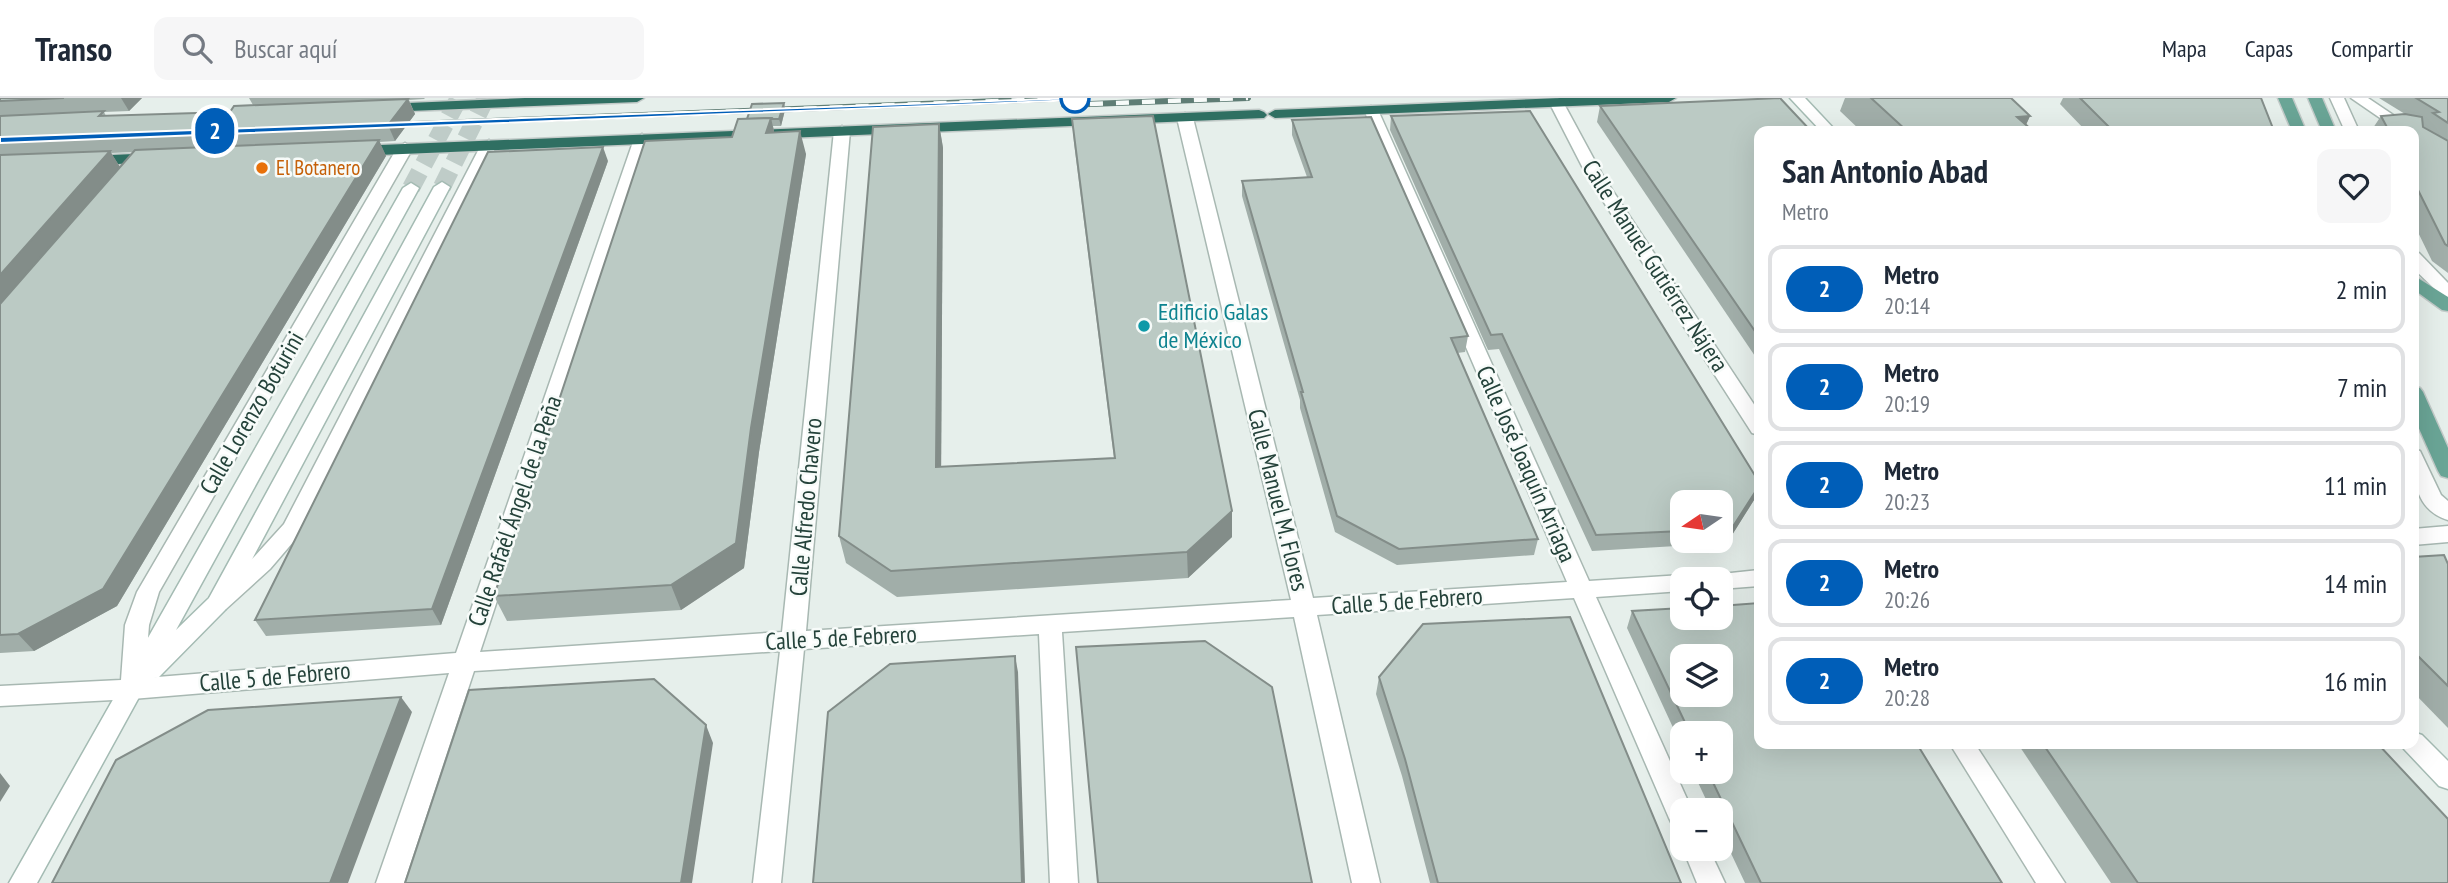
<!DOCTYPE html>
<html lang="es">
<head>
<meta charset="utf-8">
<style>
	:root { --surface:#fff; --page:#f6f6f7; --text:#1f2937; --muted:#747a83; --line:#e0e1e3 }
	body { margin:0; font-family:"PT Sans Narrow",sans-serif; background:var(--page); color:var(--text); height:100vh; display:flex; flex-direction:column; font-size:26px; white-space:nowrap }
	* { box-sizing:border-box; margin:0 }
	p { font-size:23px; color:var(--muted) }
	.icon { flex:none; width:38px; height:38px; fill:none; stroke:currentColor; stroke-width:2; stroke-linecap:round; stroke-linejoin:round }
	.map { position:relative; flex:1; overflow:hidden }
	.side { position:absolute; left:1754px; top:28px; width:665px; height:623px; display:flex; flex-direction:column; background:var(--surface); border-radius:14px; box-shadow:0 7px 28px #0002 }
	.side>* { flex:none }
	.badge { padding:0 14px; border-radius:23px; font-size:24px; line-height:46px }
	.needle { width:46px; rotate:257deg }
	.tools { position:absolute; left:1670px; top:392px; display:grid; gap:14px }
	.tools a { display:grid; place-items:center; width:63px; height:63px; border-radius:14px; background:var(--surface); box-shadow:0 7px 28px #0002; font-size:35px }
	.map>.badge { position:absolute; translate:-50% -50%; box-shadow:0 0 0 4px #fff }
	.round { display:grid; place-items:center; flex:none; width:74px; height:74px; border-radius:14px; background:var(--page) }
	.head { display:flex; align-items:center; justify-content:space-between; height:119px; padding:0 28px }
	h1 { font-size:33px; font-weight:700; line-height:52px }
	ul { padding:0; list-style:none }
	li { display:flex; align-items:center; gap:21px; height:88px; margin:0 14px 10px; padding:0 14px; border:4px solid var(--line); border-radius:14px }
	li div { flex:1 }
	li b { display:block; font-size:26px }
	li em { font-style:normal }
	li .badge { min-width:77px; font-weight:700; text-align:center }
	header { display:flex; align-items:center; gap:42px; box-sizing:border-box; height:98px; padding:0 35px; background:var(--surface); border-bottom:2px solid var(--line) }
	header strong { font-size:33px }
	nav { display:flex; gap:38px; margin-inline-start:auto; font-size:24px }
	.search { width:490px; height:63px; background:var(--page); display:flex; align-items:center; gap:18px; box-sizing:border-box; padding:0 24px; border-radius:14px; color:var(--muted); font-size:26px }
	.map>svg:first-child { display:block }
</style>
</head>
<body>
<header>
<strong>Transo</strong>
<div class="search"><svg class="icon" aria-label="search" viewBox="0 0 24 24"><circle cx="10" cy="10" r="6"/><path d="M15 15l6 6"/></svg>Buscar aquí</div>
<nav><a>Mapa</a><a>Capas</a><a>Compartir</a></nav>
</header>
<div class="map">
<svg width="2448" height="785" viewBox="0 0 2448 785">
	<rect width="100%" height="100%" fill="#e6efeb"/>
	<g fill="none" stroke-linecap="round" stroke-linejoin="round">
		<g stroke="#bfccc8" stroke-width="18" stroke-dasharray="18 9" stroke-linecap="butt">
			<polyline points="442,89 486,0"/>
			<polyline points="411,90 459,0"/>
		</g>
		<defs>
			<g id="street">
				<polygon points="1558,0 1563,4 1603,78 1759,314 1759,337 1752,335 1587,78 1549,4"/>
				<polygon points="2330,0 2344,0 2359,33 2345,33"/>
				<polygon points="2351,0 2368,0 2417,33 2413,37 2413,33 2399,33"/>
				<polygon points="1371,8 1378,12 1589,483 1682,477 1691,481 1682,481 1682,493 1596,499 1692,712 1682,712 1682,731 1673,728 1669,720 1574,500 1317,517 1380,785 1352,785 1294,519 1062,534 1078,785 1050,785 1039,536 804,551 781,785 753,785 780,553 474,573 404,785 376,785 449,575 132,601 0,608 0,588 121,582 125,527 137,494 397,50 405,45 413,50 159,494 149,527 145,580 456,555 634,41 642,36 650,41 480,554 782,534 834,33 842,28 850,33 806,533 1291,502 1177,20 1185,15 1193,20 1313,500 1567,484 1364,12"/>
				<polygon points="489,42 497,47 300,436 270,471 226,511 218,514 210,511 207,505 210,499 254,459 284,426 481,47"/>
				<polygon points="2413,154 2419,155 2448,185 2448,199 2442,198 2413,170"/>
				<path d="M2413 351 2420 353 2441 397 2448 403V422C2415 412 2413 380 2413 351Z"/>
				<polygon points="2448,428 2448,444 2413,447 2413,431"/>
				<polygon points="1759,472 1759,488 1720,491 1720,481 1710,481 1712,477"/>
				<polygon points="1950,646 1975,646 2065,785 2036,785"/>
				<polygon points="1683,751 1709,751 1725,785 1697,785"/>
			</g>
			<g id="secondary">
				<polygon points="1790,0 1805,0 1836,33 1821,33"/>
				<polygon points="442,84 450,89 225,512 159,579 149,581 37,785 9,785 403,90 411,85 419,90 176,532 209,500 434,89"/>
				<polygon points="2413,634 2422,637 2448,663 2448,691 2439,688 2404,651 2401,646 2413,646"/>
			</g>
			<g id="primary">
				<polygon points="2278,0 2292,0 2306,33 2292,33"/>
				<polygon points="2308,0 2322,0 2336,33 2322,33"/>
				<polygon points="2413,177 2448,199 2448,213 2442,212 2413,191"/>
				<polygon points="2413,288 2420,290 2423,294 2448,350 2448,380 2441,378 2438,373 2413,317"/>
			</g>
			<g id="highway">
				<polygon points="525,0 644,0 637,4 384,14 377,10 384,6"/>
				<polygon points="1560,0 1676,0 1669,4 1275,20 1268,16 1275,12"/>
				<polygon points="1259,12 1264,14 1267,17 1264,20 355,58 347,53 355,48"/>
				<polygon points="155,55 163,60 161,63 90,68 82,63 90,58"/>
			</g>
		</defs>
		<use href="#street" stroke="#a8b8b2" stroke-width="3"/>
		<use href="#secondary" stroke="#a4bbb3" stroke-width="3"/>
		<use href="#primary" stroke="#c2cac8" stroke-width="3"/>
		<use href="#highway" stroke="#c2cac8" stroke-width="3"/>
		<use href="#street" fill="#fff" fill-rule="evenodd"/>
		<use href="#secondary" fill="#fff" fill-rule="evenodd"/>
		<use href="#primary" fill="#6aa596" fill-rule="evenodd"/>
		<use href="#highway" fill="#2f6f62" fill-rule="evenodd"/>
		<defs>
			<g id="rail">
				<polyline points="1064,7 1248,0"/>
				<polyline points="388,27 1075,0"/>
			</g>
		</defs>
		<use href="#rail" stroke="#5f7d75" stroke-width="6"/>
		<use href="#rail" stroke="#f7fbf9" stroke-width="4.5" stroke-dasharray="13" stroke-linecap="butt"/>
	</g>
	<g fill="#a1aea9" fill-rule="evenodd">
		<path d="M0 0H142L129 13 104 14 106 18 230 14 253 7 249 0H425L424 1 409 2 415 16 395 43 379 44 386 58 117 508 34 553 0 555ZM134 54 120 69 111 55Z"/>
		<polygon points="1845,0 2011,0 2030,18 2026,27 2033,33 1861,33 1840,13"/>
		<polygon points="2063,0 2261,0 2274,33 2086,33 2060,6"/>
		<polygon points="2379,0 2448,0 2448,175 2432,163 2413,124 2413,33 2371,33 2381,18 2405,16"/>
		<polygon points="784,5 785,12 781,28 773,28 774,34 806,56 759,354 744,470 681,512 507,523 494,498 732,39 747,21"/>
		<polygon points="1600,8 1759,33 1759,264 1597,24"/>
		<path d="M1391 18 1754 402 1727 445 1592 453 1499 251 1488 252 1390 32ZM1682 404H1720V443H1682Z"/>
		<polygon points="1072,21 1232,439 1188,480 897,499 846,465 839,438 939,26 943,50 941,369 1114,360 1074,45"/>
		<polygon points="1292,22 1468,238 1465,254 1457,255 1538,441 1534,457 1397,467 1335,434 1300,310 1300,302 1242,98 1242,83 1307,79 1292,37"/>
		<polygon points="608,63 441,527 266,538 255,522"/>
		<polygon points="2413,459 2448,466 2448,630 2413,594"/>
		<polygon points="1632,513 1938,681 2002,785 1745,785 1720,732 1720,712 1711,712 1693,674 1720,674 1720,635 1682,635 1682,649 1627,530"/>
		<polygon points="1379,579 1681,785 1430,785 1402,678 1376,596"/>
		<polygon points="2018,646 2378,646 2448,785 2111,785"/>
	</g>
	<g fill="#838d89">
		<polygon points="121,0 142,0 129,13"/>
		<polygon points="408,1 415,16 395,43 388,27"/>
		<polygon points="784,5 785,12 781,28 779,21"/>
		<polygon points="2030,18 2023,33 2017,19"/>
		<polygon points="771,20 776,42 766,35"/>
		<polygon points="939,26 943,50 941,395 936,369"/>
		<polygon points="800,33 806,56 759,354 744,470 681,512 671,487"/>
		<polygon points="379,42 386,58 117,508 34,553 18,536"/>
		<polygon points="603,49 608,63 441,527 432,511"/>
		<polygon points="110,53 120,69 0,208 0,177"/>
		<polygon points="1759,388 1754,402 1727,445 1732,430"/>
		<polygon points="1232,413 1232,439 1188,480 1187,454"/>
		<polygon points="1015,558 1018,574 1025,785 1022,785"/>
		<polygon points="401,599 412,614 348,785 330,785"/>
		<polygon points="706,627 713,645 692,785 681,785"/>
		<polygon points="0,675 10,688 0,704"/>
	</g>
	<g fill="#bbcac4" stroke="#838d89" stroke-width="2" fill-rule="evenodd">
		<polygon points="0,0 64,0 0,3"/>
		<polygon points="1780,0 1811,33 1759,33 1759,239 1600,8"/>
		<polygon points="1871,0 2011,0 2030,18 2017,19 2033,33 1907,33"/>
		<polygon points="2080,0 2261,0 2274,33 2113,33"/>
		<polygon points="2416,0 2448,0 2448,25 2433,15 2439,14"/>
		<polygon points="408,1 388,27 0,43 0,18 104,13 99,18 230,14 234,8"/>
		<polygon points="784,5 779,21 770,21 771,20 747,21 752,6"/>
		<polygon points="1530,13 1759,384 1759,388 1732,430 1720,430 1720,404 1682,404 1682,433 1596,437 1502,236 1491,237 1391,18"/>
		<polygon points="2405,16 2422,19 2423,29 2448,43 2448,148 2445,146 2413,82 2413,33 2389,33 2381,18"/>
		<polygon points="1153,18 1232,413 1187,454 891,473 839,438 873,29 939,26 936,369 1115,360 1072,21"/>
		<polygon points="1371,19 1468,238 1451,240 1538,441 1399,451 1337,418 1301,294 1303,294 1242,83 1312,79 1292,22"/>
		<polygon points="771,20 766,35 800,33 751,330 736,445 671,487 494,498 645,43 732,39 738,21"/>
		<polygon points="379,42 103,491 18,536 0,537 0,206 135,52"/>
		<polygon points="603,49 432,511 255,522 488,54"/>
		<polygon points="110,53 0,177 0,57"/>
		<polygon points="2444,457 2448,466 2448,588 2413,553 2413,459"/>
		<path d="M1759 505V646H1917L2002 785H1761L1708 674H1720V635H1690L1632 513 1682 510V520H1720V508ZM1682 558H1720V597H1682Z"/>
		<polygon points="1570,519 1681,785 1438,785 1405,661 1379,579 1423,526"/>
		<polygon points="1205,543 1272,589 1312,785 1098,785 1076,549"/>
		<polygon points="1015,558 1022,785 813,785 828,614 890,566"/>
		<polygon points="654,581 706,627 681,785 405,785 469,592"/>
		<polygon points="401,599 330,785 52,785 116,662 208,612"/>
		<polygon points="2043,646 2378,646 2448,721 2448,785 2138,785"/>
	</g>
	<polygon fill="#005eb8" stroke="#fff" stroke-width="2" points="1075,0 1079,0 1078,2 0,45 0,39"/>
	<circle fill="#fff" stroke="#005eb8" stroke-width="3.5" cx="1075" cy="0" r="14"/>
	<circle fill="#e8710a" stroke="#f7fbf9" stroke-width="2.5" cx="262" cy="70" r="7"/>
	<circle fill="#0f9aa8" stroke="#f7fbf9" stroke-width="2.5" cx="1144" cy="228" r="7"/>
	<g text-anchor="middle" stroke-width="5" stroke-linejoin="round" paint-order="stroke">
		<g font-size="21" fill="#c56008" stroke="#f7fbf9" text-anchor="start">
			<text x="276" y="77">El Botanero</text>
		</g>
		<g font-size="24" fill="#24423a" stroke="#f7fbf9">
			<text transform="translate(1655 168) rotate(57)" y="8">Calle Manuel Gutiérrez Nájera</text>
			<text transform="translate(252 315) rotate(-60)" y="8">Calle Lorenzo Boturini</text>
			<text transform="translate(1526 366) rotate(66)" y="8">Calle José Joaquín Arriaga</text>
			<text transform="translate(1278 402) rotate(76)" y="8">Calle Manuel M. Flores</text>
			<text transform="translate(806 409) rotate(-85)" y="8">Calle Alfredo Chavero</text>
			<text transform="translate(515 413) rotate(-71)" y="8">Calle Rafaél Ángel de la Peña</text>
			<text transform="translate(1407 503) rotate(-4)" y="8">Calle 5 de Febrero</text>
			<text transform="translate(841 540) rotate(-3)" y="8">Calle 5 de Febrero</text>
			<text transform="translate(275 579) rotate(-5)" y="8">Calle 5 de Febrero</text>
		</g>
		<g font-size="24" fill="#0d838f" stroke="#f7fbf9" text-anchor="start">
			<text x="1158" y="222">Edificio Galas<tspan x="1158" dy="28">de México</tspan></text>
		</g>
	</g>
</svg>
<div class="tools">
<a><svg class="needle" viewBox="-14 -14 28 28"><path d="M0-13l5 13h-10z" fill="#e53935"/><path d="M0 13l5-13h-10z" fill="#747a83"/></svg></a>
<a><svg class="icon" aria-label="locate" viewBox="0 0 24 24"><circle cx="12" cy="12" r="6"/><path d="M12 2v4M12 18v4M2 12h4M18 12h4"/></svg></a>
<a><svg class="icon" aria-label="layers" viewBox="0 0 24 24"><path d="M12 4l9 5-9 5-9-5zM3 14l9 5 9-5"/></svg></a>
<a>+</a>
<a>−</a>
</div>
<b class="badge" style="left:215px;top:33px;background:#005eb8;color:#fff">2</b>
<section class="side">
<div class="head"><div><h1>San Antonio Abad</h1><p>Metro</p></div><a class="round"><svg class="icon" aria-label="heart" viewBox="0 0 24 24"><path d="M12 20l-8-8c-3-5 5-10 8-4 3-6 11-1 8 4z"/></svg></a></div>
<ul>
<li><span class="badge" style="background:#005eb8;color:#fff">2</span><div><b>Metro</b><p>20:14</p></div><em>2 min</em></li>
<li><span class="badge" style="background:#005eb8;color:#fff">2</span><div><b>Metro</b><p>20:19</p></div><em>7 min</em></li>
<li><span class="badge" style="background:#005eb8;color:#fff">2</span><div><b>Metro</b><p>20:23</p></div><em>11 min</em></li>
<li><span class="badge" style="background:#005eb8;color:#fff">2</span><div><b>Metro</b><p>20:26</p></div><em>14 min</em></li>
<li><span class="badge" style="background:#005eb8;color:#fff">2</span><div><b>Metro</b><p>20:28</p></div><em>16 min</em></li>
</ul>
</section>
</div>
</body>
</html>
